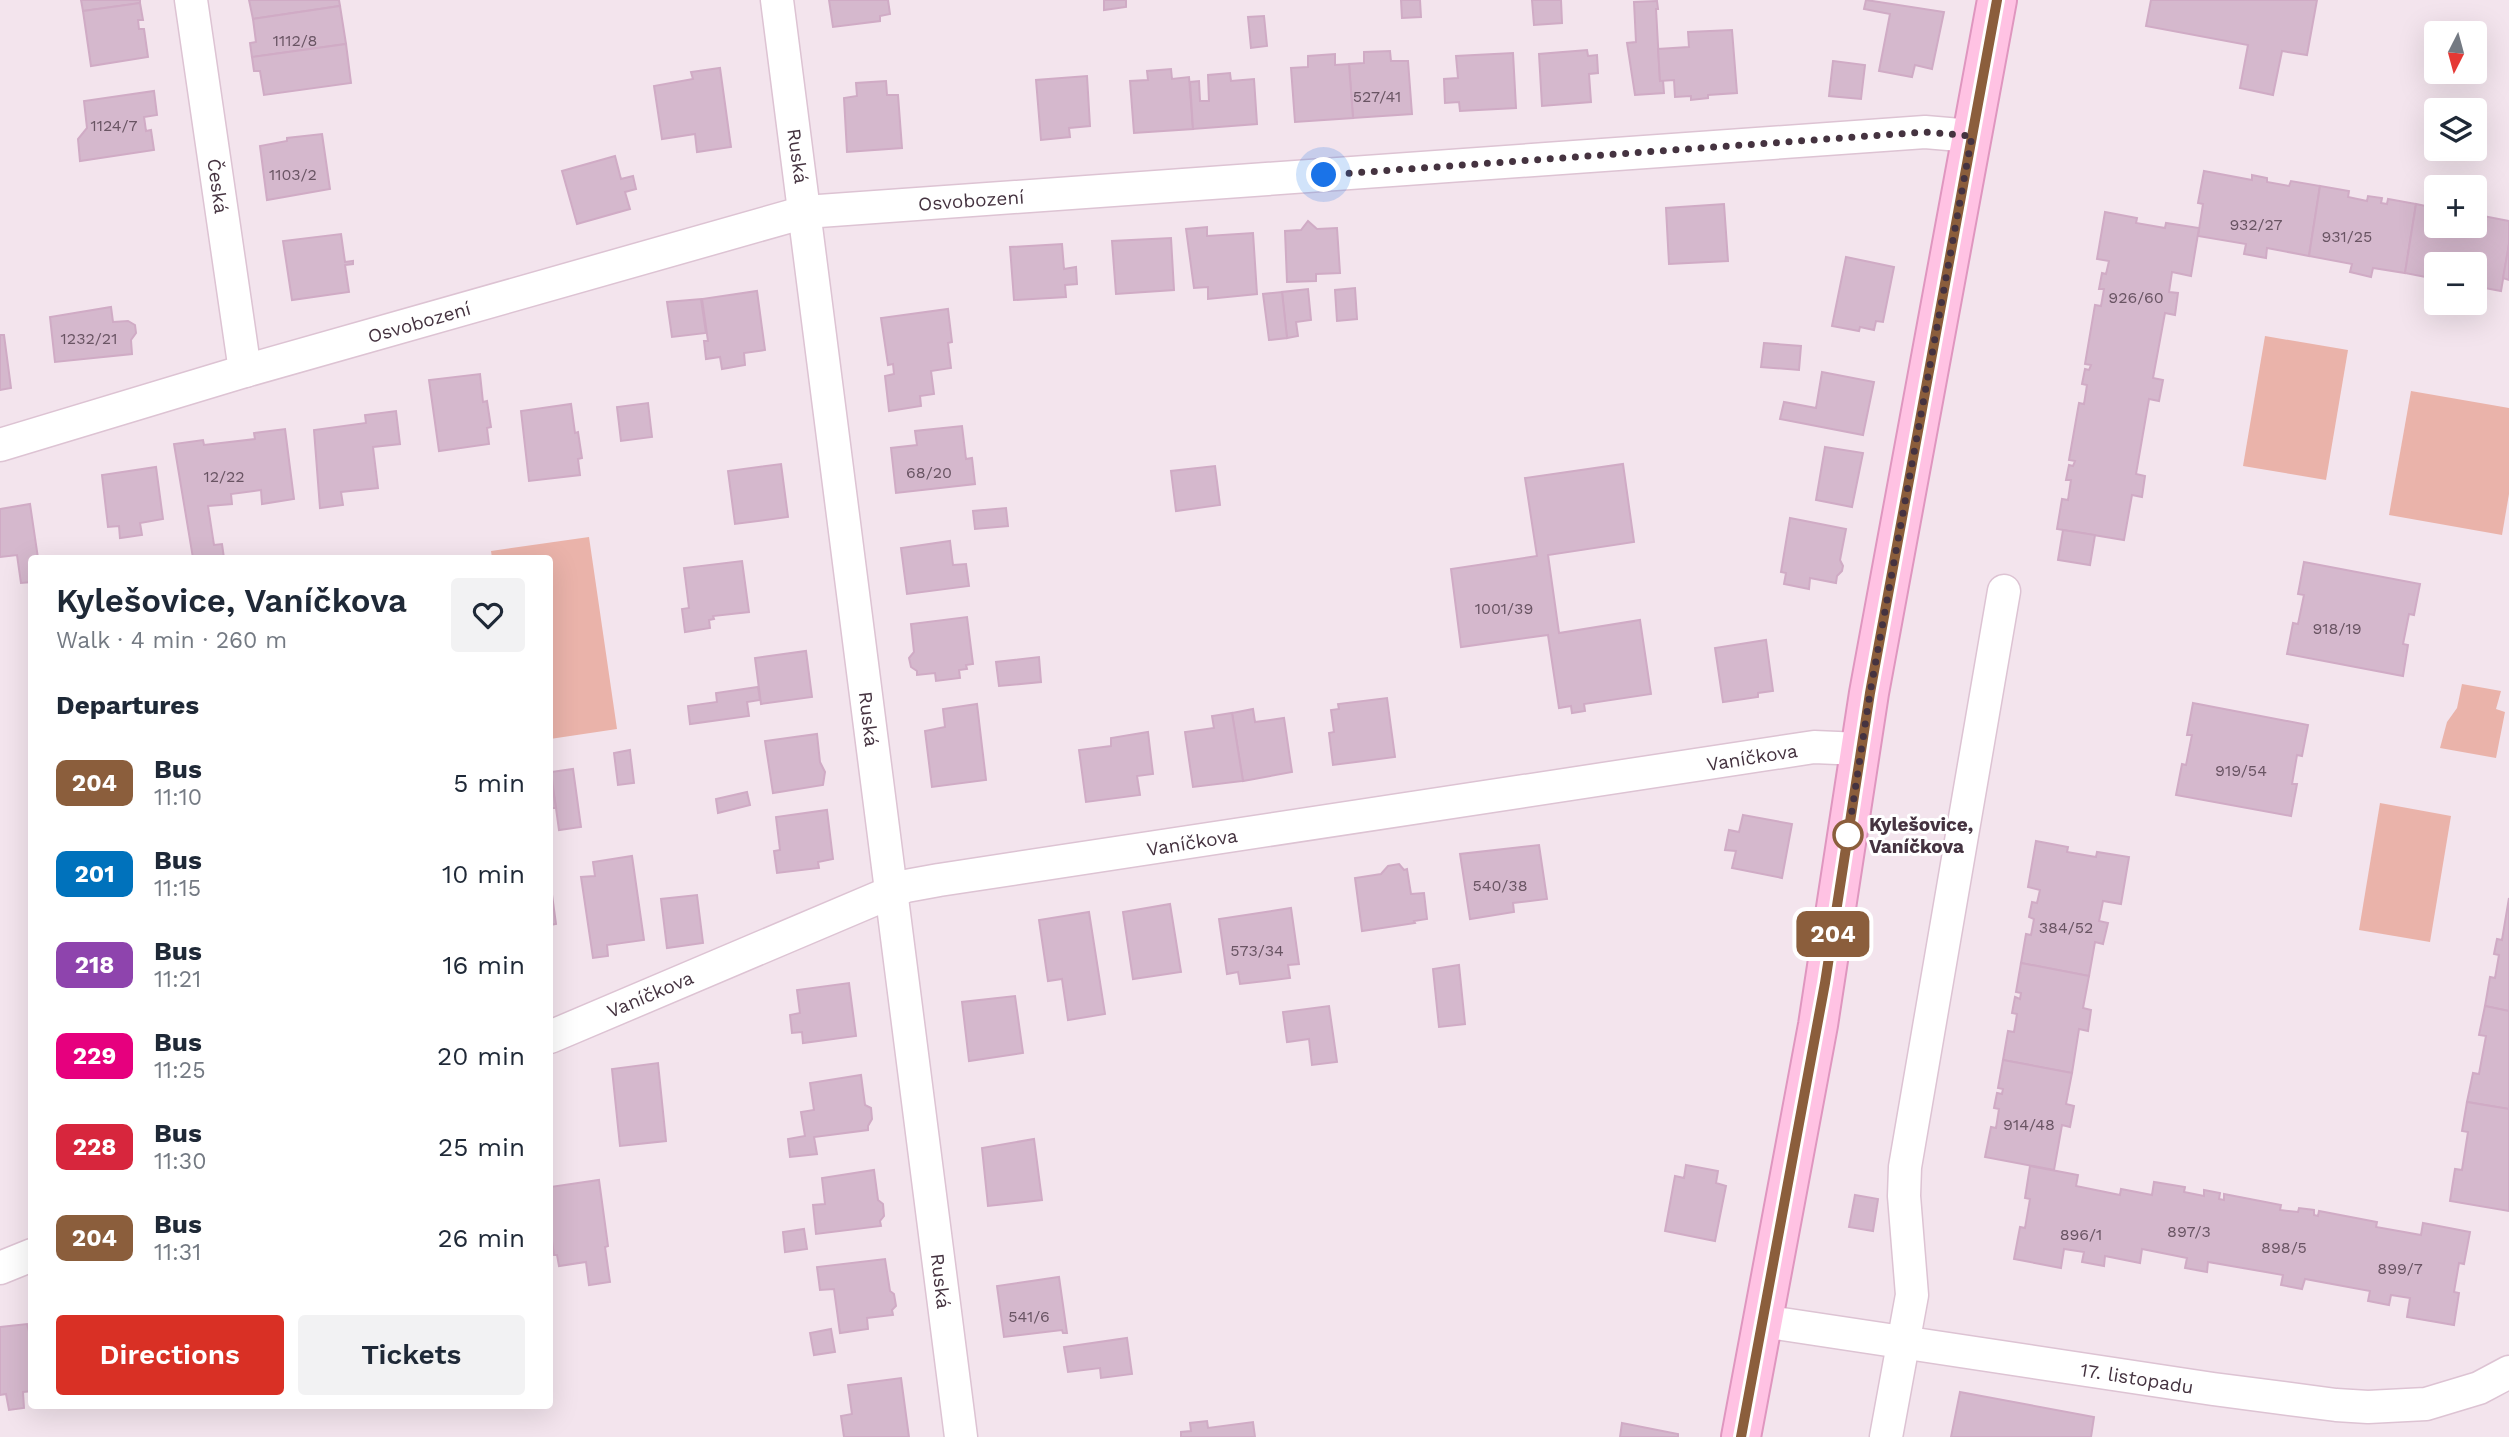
<!DOCTYPE html>
<html lang="en">
<head>
<meta charset="utf-8">
<style>
	:root { --surface:#fff; --page:#f2f2f3; --text:#1f2937; --muted:#747a83; --accent:#d93025 }
	body { margin:0; font-family:"Work Sans",sans-serif; background:var(--page); color:var(--text); height:100vh; display:flex; flex-direction:column; font-size:26px; white-space:nowrap }
	* { box-sizing:border-box; margin:0 }
	p { font-size:23px; color:var(--muted) }
	.icon { flex:none; width:38px; height:38px; fill:none; stroke:currentColor; stroke-width:2; stroke-linecap:round; stroke-linejoin:round }
	.map { position:relative; flex:1; overflow:hidden }
	.drawer { position:absolute; left:28px; top:555px; width:525px; height:854px; display:flex; flex-direction:column; background:var(--surface); border-radius:7px; box-shadow:0 7px 28px #0002 }
	.drawer>* { flex:none }
	.badge { padding:0 14px; border-radius:10px; font-size:24px; line-height:46px }
	.needle { width:46px; rotate:186deg }
	.buttons { position:absolute; left:2424px; top:21px; display:grid; gap:14px }
	.buttons a { display:grid; place-items:center; width:63px; height:63px; border-radius:7px; background:var(--surface); box-shadow:0 7px 28px #0002; font-size:35px }
	.you { position:absolute; width:35px; height:35px; margin:-18px; border:5px solid #fff; border-radius:50%; background:#1a73e8; box-shadow:0 0 0 10px #1a73e833 }
	.map>.badge { position:absolute; translate:-50% -50%; box-shadow:0 0 0 4px #fff }
	h2 { padding:0 28px; font-size:26px; line-height:63px }
	.round { display:grid; place-items:center; flex:none; width:74px; height:74px; border-radius:7px; background:var(--page) }
	.summary { display:flex; align-items:center; justify-content:space-between; height:119px; padding:0 28px }
	h1 { font-size:33px; font-weight:600; line-height:52px }
	.primary-button { display:flex; gap:14px; margin-top:auto; padding:14px 28px }
	.primary-button a { flex:1; height:80px; border-radius:7px; background:var(--accent); color:#fff; font-size:28px; font-weight:600; line-height:80px; text-align:center }
	.primary-button a+a { background:var(--page); color:var(--text) }
	ul { padding:0; list-style:none }
	li { display:flex; align-items:center; gap:21px; height:91px; padding:0 28px }
	li div { flex:1 }
	li b { display:block; font-size:26px }
	li em { font-style:normal }
	li .badge { min-width:77px; font-weight:700; text-align:center }
	.map>svg:first-child { display:block }
</style>
</head>
<body>
<div class="map">
<svg width="2509" height="1437" viewBox="0 0 2509 1437">
	<rect width="100%" height="100%" fill="#f3e4ed"/>
	<g fill="#eab3aa">
		<polygon points="2265,336 2348,350 2326,480 2243,466"/>
		<polygon points="2411,391 2509,408 2509,494 2502,535 2389,515"/>
		<polygon points="589,537 617,729 550,739 550,558 492,558 491,551"/>
		<polygon points="2462,684 2501,691 2496,709 2505,712 2496,758 2440,748 2447,722 2457,708"/>
		<polygon points="2380,803 2451,816 2430,942 2359,930"/>
	</g>
	<g fill="#d5b8cd" stroke="#d0abc5" stroke-width="2">
		<polygon points="81,0 140,0 140,3 83,11"/>
		<polygon points="249,0 339,0 340,6 253,19"/>
		<polygon points="829,0 888,0 890,14 880,16 880,21 833,27"/>
		<polygon points="1104,0 1126,0 1126,7 1104,10"/>
		<polygon points="1401,0 1420,0 1421,17 1402,18"/>
		<polygon points="1532,0 1561,0 1562,23 1534,25"/>
		<polygon points="1866,0 1944,12 1932,69 1915,65 1912,77 1879,71 1890,14 1864,9"/>
		<polygon points="2151,0 2317,0 2307,55 2282,51 2273,95 2240,88 2248,45 2146,26"/>
		<polygon points="1657,1 1658,9 1656,9 1660,81 1663,80 1664,93 1635,95 1627,43 1636,42 1634,2"/>
		<polygon points="140,3 143,20 138,20 139,29 144,29 148,57 91,66 83,11"/>
		<polygon points="340,6 346,44 252,57 250,43 256,42 253,19"/>
		<polygon points="1264,16 1267,46 1251,48 1248,17"/>
		<polygon points="1732,30 1737,93 1708,95 1708,98 1691,100 1691,96 1675,97 1674,80 1660,81 1658,49 1689,47 1688,32"/>
		<polygon points="346,44 351,83 264,95 260,71 254,71 252,57"/>
		<polygon points="1587,50 1588,56 1597,55 1598,73 1589,74 1591,102 1542,106 1539,54"/>
		<polygon points="1390,51 1391,61 1408,61 1412,114 1353,118 1349,64 1364,63 1364,52"/>
		<polygon points="1513,53 1516,108 1460,111 1459,102 1445,103 1444,79 1458,78 1456,56"/>
		<polygon points="1335,54 1335,65 1349,64 1353,118 1295,122 1291,68 1308,67 1308,56"/>
		<polygon points="1833,61 1865,65 1861,99 1829,96"/>
		<polygon points="720,68 731,147 697,152 695,134 662,139 654,86 693,79 691,72"/>
		<polygon points="1171,69 1172,79 1189,77 1193,129 1134,133 1130,81 1148,80 1147,71"/>
		<polygon points="1230,73 1231,81 1254,79 1257,124 1193,129 1190,82 1199,81 1200,101 1209,101 1208,75"/>
		<polygon points="1087,76 1090,126 1069,128 1070,137 1041,140 1036,80"/>
		<polygon points="886,81 887,95 898,95 902,148 847,152 844,98 857,96 856,83"/>
		<polygon points="154,91 157,115 144,117 146,131 151,130 154,150 80,161 78,139 87,128 84,101"/>
		<polygon points="322,134 330,189 267,200 260,146 287,141 287,138"/>
		<polygon points="615,156 621,179 633,176 636,189 625,192 630,209 577,224 562,171"/>
		<polygon points="2204,171 2252,180 2252,175 2267,178 2267,182 2289,186 2291,181 2320,186 2309,256 2267,248 2266,258 2244,254 2246,244 2198,236 2203,204 2198,203"/>
		<polygon points="2320,186 2349,191 2348,197 2367,201 2368,196 2382,198 2381,203 2387,204 2388,199 2416,204 2405,273 2373,268 2371,277 2350,272 2352,264 2309,256"/>
		<polygon points="1724,204 1728,261 1669,264 1666,208"/>
		<polygon points="2416,204 2436,208 2436,226 2474,226 2474,216 2477,216 2476,220 2482,222 2483,216 2509,221 2509,244 2501,291 2474,286 2474,264 2436,264 2436,279 2405,273"/>
		<polygon points="2105,212 2137,218 2136,223 2165,228 2166,223 2199,228 2191,276 2172,272 2169,292 2178,293 2175,315 2165,313 2153,378 2163,380 2159,401 2149,399 2136,474 2145,476 2142,497 2132,495 2124,540 2057,529 2062,499 2068,500 2071,480 2066,480 2069,465 2073,466 2075,461 2069,460 2079,403 2084,404 2087,385 2082,384 2085,369 2089,370 2091,365 2085,364 2095,305 2101,306 2104,289 2099,289 2102,273 2106,274 2109,261 2097,259"/>
		<polygon points="1308,221 1317,229 1337,228 1340,273 1316,274 1316,281 1287,282 1285,231 1301,230"/>
		<polygon points="1207,227 1207,236 1253,233 1257,294 1208,299 1208,287 1194,288 1186,229"/>
		<polygon points="341,234 345,262 353,261 353,264 345,265 349,292 292,300 283,241"/>
		<polygon points="1171,238 1174,290 1116,294 1112,241"/>
		<polygon points="1062,244 1064,269 1076,267 1077,284 1065,285 1066,297 1014,300 1010,247"/>
		<polygon points="2509,244 2509,280 2503,278"/>
		<polygon points="1846,257 1894,267 1883,322 1876,321 1874,330 1860,327 1859,331 1832,326"/>
		<polygon points="1355,288 1357,319 1337,321 1335,290"/>
		<polygon points="1308,289 1311,320 1296,322 1298,336 1287,338 1282,292"/>
		<polygon points="757,291 765,350 744,353 745,365 722,369 720,357 706,359 704,341 708,341 702,299"/>
		<polygon points="1282,292 1287,338 1269,340 1263,294"/>
		<polygon points="701,299 706,333 672,337 667,302"/>
		<polygon points="111,307 113,322 128,321 135,325 136,333 131,340 132,354 55,362 50,317"/>
		<polygon points="948,309 952,342 948,343 951,368 931,371 934,394 920,396 921,406 889,411 885,376 894,374 893,364 888,365 881,318"/>
		<polygon points="0,335 4,335 11,388 0,390"/>
		<polygon points="1764,343 1801,346 1799,370 1761,367"/>
		<polygon points="1822,372 1874,382 1863,435 1780,419 1784,402 1816,408"/>
		<polygon points="480,374 483,402 487,401 491,427 487,428 489,444 439,451 429,380"/>
		<polygon points="648,403 652,437 621,441 617,407"/>
		<polygon points="571,404 575,433 578,432 582,458 578,459 580,475 529,481 521,411"/>
		<polygon points="396,411 400,444 373,447 378,488 341,492 343,505 320,508 314,430 366,423 365,415"/>
		<polygon points="962,426 966,459 972,458 975,484 896,493 891,448 917,445 915,431"/>
		<polygon points="285,429 294,499 262,504 261,490 231,494 232,504 208,506 214,545 222,544 224,558 193,558 174,444 203,440 204,445 255,439 254,433"/>
		<polygon points="1825,447 1863,453 1852,507 1816,500"/>
		<polygon points="781,464 788,517 735,524 728,471"/>
		<polygon points="1623,464 1634,542 1548,555 1559,633 1640,620 1651,694 1584,704 1585,711 1572,713 1571,706 1559,708 1548,635 1461,647 1451,569 1537,556 1525,478"/>
		<polygon points="1215,466 1220,505 1176,511 1171,471"/>
		<polygon points="156,467 163,519 140,523 142,535 120,538 119,526 108,527 102,475"/>
		<polygon points="30,504 38,558 32,558 32,582 21,583 17,555 0,557 0,509"/>
		<polygon points="1006,508 1008,526 975,529 973,511"/>
		<polygon points="1790,518 1846,529 1840,560 1843,566 1842,571 1837,576 1836,583 1810,578 1809,589 1784,584 1786,573 1781,572"/>
		<polygon points="2063,530 2095,535 2090,565 2058,560"/>
		<polygon points="950,541 953,565 966,564 969,586 907,594 901,548"/>
		<polygon points="742,561 749,612 713,616 714,619 709,620 710,628 685,632 682,609 689,608 684,568"/>
		<polygon points="2304,562 2420,584 2414,615 2409,614 2403,644 2408,645 2403,676 2287,654 2293,623 2298,624 2304,595 2298,594"/>
		<polygon points="967,617 973,664 966,665 967,669 959,670 960,678 936,681 935,673 917,675 917,671 911,667 909,658 914,652 911,624"/>
		<polygon points="1766,640 1773,691 1758,693 1758,697 1723,702 1715,648"/>
		<polygon points="806,651 812,697 761,704 755,658"/>
		<polygon points="1039,657 1041,682 999,686 996,662"/>
		<polygon points="758,687 760,700 747,702 749,716 690,724 688,706 717,702 716,693"/>
		<polygon points="1387,698 1395,757 1333,765 1329,733 1334,732 1331,710 1339,709 1338,704"/>
		<polygon points="2193,703 2308,725 2302,756 2297,755 2292,784 2297,784 2291,816 2176,795 2182,764 2186,765 2192,735 2187,735"/>
		<polygon points="977,704 986,780 932,787 925,731 945,727 943,709"/>
		<polygon points="1253,709 1255,722 1284,718 1292,772 1243,781 1232,713"/>
		<polygon points="1232,713 1243,781 1193,787 1185,732 1214,728 1212,716"/>
		<polygon points="1148,732 1153,774 1137,776 1140,795 1086,802 1079,750 1111,746 1111,738"/>
		<polygon points="817,734 820,762 825,772 823,785 773,793 765,741"/>
		<polygon points="630,750 634,783 618,785 614,753"/>
		<polygon points="573,769 581,827 559,830 551,772"/>
		<polygon points="550,772 556,808 550,808"/>
		<polygon points="747,792 750,805 718,813 716,799"/>
		<polygon points="827,810 833,859 818,862 819,868 777,873 774,851 780,850 776,817"/>
		<polygon points="1743,815 1792,824 1782,878 1732,868 1736,851 1725,850 1729,830 1739,832"/>
		<polygon points="2036,841 2068,847 2067,852 2096,857 2097,852 2129,857 2121,904 2103,901 2099,921 2108,923 2103,944 2095,942 2089,976 2021,963 2026,934 2031,935 2034,919 2029,917 2032,902 2037,903 2040,890 2028,887"/>
		<polygon points="1539,845 1547,899 1513,903 1514,912 1470,919 1460,854"/>
		<polygon points="632,856 644,940 607,945 608,956 593,958 581,877 595,876 593,862"/>
		<polygon points="1399,864 1404,870 1407,869 1411,894 1424,893 1427,919 1414,921 1415,923 1362,931 1355,878 1381,874 1388,866"/>
		<polygon points="550,880 556,924 550,925"/>
		<polygon points="697,895 703,943 667,948 661,899"/>
		<polygon points="2509,898 2509,1011 2485,1006 2490,977 2495,978 2499,955 2494,954 2497,939 2502,940"/>
		<polygon points="1170,904 1181,972 1133,979 1123,912"/>
		<polygon points="1291,908 1299,964 1288,965 1290,978 1240,984 1238,972 1227,974 1219,919"/>
		<polygon points="1089,912 1105,1014 1068,1020 1062,979 1048,981 1039,920"/>
		<polygon points="2021,963 2089,976 2083,1008 2091,1010 2088,1031 2079,1029 2072,1073 2003,1060 2008,1031 2014,1032 2017,1014 2012,1013 2015,997 2020,999 2021,993 2016,992"/>
		<polygon points="1459,965 1465,1024 1439,1027 1433,969"/>
		<polygon points="849,983 856,1036 803,1043 802,1032 792,1033 790,1015 800,1013 797,990"/>
		<polygon points="1015,996 1023,1053 969,1061 962,1002"/>
		<polygon points="1329,1006 1337,1062 1312,1065 1309,1039 1287,1042 1283,1012"/>
		<polygon points="2485,1006 2509,1011 2509,1109 2467,1102 2473,1073 2479,1074 2486,1036 2479,1035"/>
		<polygon points="2003,1060 2072,1073 2066,1104 2074,1106 2070,1127 2062,1125 2054,1170 1985,1157 1991,1127 1996,1128 1999,1109 1994,1108 1997,1093 2002,1094 2003,1089 1998,1088"/>
		<polygon points="658,1063 666,1141 620,1146 612,1069"/>
		<polygon points="861,1075 865,1105 871,1108 872,1119 868,1126 868,1130 814,1137 817,1154 790,1157 788,1139 805,1136 801,1112 814,1110 810,1083"/>
		<polygon points="2467,1102 2509,1109 2509,1211 2450,1201 2455,1169 2462,1170 2468,1132 2462,1131"/>
		<polygon points="1034,1139 1042,1200 988,1206 982,1148"/>
		<polygon points="1686,1165 1718,1171 1716,1183 1726,1186 1715,1241 1665,1231 1675,1176 1684,1178"/>
		<polygon points="2030,1166 2078,1175 2076,1186 2120,1195 2121,1189 2152,1195 2154,1182 2185,1187 2184,1192 2204,1196 2204,1190 2220,1193 2219,1199 2224,1200 2224,1194 2281,1205 2280,1210 2298,1212 2299,1208 2314,1210 2314,1215 2318,1216 2319,1211 2377,1222 2376,1227 2421,1235 2423,1223 2470,1232 2464,1264 2459,1263 2454,1292 2459,1293 2454,1325 2407,1317 2410,1298 2391,1295 2389,1305 2368,1301 2370,1291 2305,1279 2302,1289 2281,1285 2283,1275 2208,1262 2207,1272 2185,1268 2187,1258 2142,1249 2140,1263 2105,1256 2104,1266 2082,1262 2084,1252 2064,1249 2061,1268 2014,1259 2020,1227 2025,1228 2030,1199 2025,1198"/>
		<polygon points="874,1170 878,1200 883,1204 884,1216 880,1221 881,1226 816,1234 813,1205 825,1204 822,1178"/>
		<polygon points="599,1180 608,1246 605,1247 610,1282 589,1285 586,1262 559,1266 557,1255 554,1255 550,1226 550,1187"/>
		<polygon points="1855,1195 1878,1199 1873,1231 1849,1227"/>
		<polygon points="804,1229 807,1249 785,1252 783,1232"/>
		<polygon points="885,1259 890,1291 894,1294 896,1306 892,1310 893,1315 867,1318 868,1329 840,1333 834,1289 820,1290 817,1267"/>
		<polygon points="1059,1277 1067,1333 1063,1333 1062,1330 1004,1337 997,1286"/>
		<polygon points="27,1324 32,1343 32,1391 23,1392 24,1408 9,1410 6,1394 0,1395 0,1327"/>
		<polygon points="831,1329 835,1352 814,1355 810,1333"/>
		<polygon points="1127,1338 1132,1374 1101,1378 1100,1368 1068,1372 1064,1347"/>
		<polygon points="901,1378 909,1437 844,1437 841,1416 852,1414 848,1385"/>
		<polygon points="1960,1392 2094,1417 2091,1437 1951,1437"/>
		<polygon points="1207,1421 1208,1428 1253,1422 1255,1437 1181,1437 1181,1432 1191,1431 1190,1423"/>
		<polygon points="1622,1423 1678,1434 1678,1437 1620,1437"/>
	</g>
	<g fill="none" stroke-linecap="round" stroke-linejoin="round">
		<defs>
			<g id="street">
				<polyline points="191,0 245,371"/>
				<polyline points="777,0 961,1437"/>
				<polyline points="0,445 245,371 805,212 1925,132 1972,136"/>
				<polyline points="550,1037 906,886 939,880 1814,747 1861,749"/>
				<polyline points="0,1268 32,1255"/>
				<polyline points="1762,1321 2213,1389 2336,1405 2368,1407 2426,1404 2479,1388 2509,1372"/>
				<polyline points="1886,1437 1912,1295 1904,1196 1905,1167 2004,591"/>
			</g>
			<polyline id="secondary" points="1741,1437 1818,1025 1869,693 1997,0"/>
		</defs>
		<use href="#street" stroke="#ddc3d3" stroke-width="35"/>
		<use href="#secondary" stroke="#df96bf" stroke-width="42"/>
		<use href="#street" stroke="#fff" stroke-width="32"/>
		<use href="#secondary" stroke="#ffc2e3" stroke-width="38"/>
	</g>
	<g fill="none" stroke-linecap="round" stroke-linejoin="round">
		<defs>
			<polyline id="line" points="1741,1437 1825,983 1870,693 1997,0"/>
		</defs>
		<use href="#line" stroke="#fff" stroke-width="16"/>
		<use href="#line" stroke="#8b5e3c" stroke-width="10"/>
		<polyline stroke="#453340" stroke-width="7" stroke-dasharray="0 12.6" points="1324,175 1925,132 1972,136 1870,693 1847,843 1848,835"/>
	</g>
	<circle fill="#fff" stroke="#8b5e3c" stroke-width="3.5" cx="1848" cy="835" r="14"/>
	<g text-anchor="middle" stroke-width="6" stroke-linejoin="round" paint-order="stroke">
		<g font-size="16" fill="#695463">
			<text x="295" y="46">1112/8</text>
			<text x="1377" y="102">527/41</text>
			<text x="114" y="131">1124/7</text>
			<text x="293" y="180">1103/2</text>
			<text x="2256" y="230">932/27</text>
			<text x="2347" y="242">931/25</text>
			<text x="2136" y="303">926/60</text>
			<text x="89" y="344">1232/21</text>
			<text x="929" y="478">68/20</text>
			<text x="224" y="482">12/22</text>
			<text x="1504" y="614">1001/39</text>
			<text x="2337" y="634">918/19</text>
			<text x="2241" y="776">919/54</text>
			<text x="1500" y="891">540/38</text>
			<text x="2066" y="933">384/52</text>
			<text x="1257" y="956">573/34</text>
			<text x="2029" y="1130">914/48</text>
			<text x="2189" y="1237">897/3</text>
			<text x="2081" y="1240">896/1</text>
			<text x="2284" y="1253">898/5</text>
			<text x="2400" y="1274">899/7</text>
			<text x="1029" y="1322">541/6</text>
		</g>
		<g font-size="19" fill="#453340" stroke="#fff">
			<text transform="translate(798 156) rotate(82)" y="7">Ruská</text>
			<text transform="translate(218 186) rotate(82)" y="7">Česká</text>
			<text transform="translate(971 200) rotate(-4)" y="7">Osvobození</text>
			<text transform="translate(419 322) rotate(-16)" y="7">Osvobození</text>
			<text transform="translate(869 719) rotate(83)" y="7">Ruská</text>
			<text transform="translate(1752 757) rotate(-9)" y="7">Vaníčkova</text>
			<text transform="translate(1192 842) rotate(-9)" y="7">Vaníčkova</text>
			<text transform="translate(650 994) rotate(-23)" y="7">Vaníčkova</text>
			<text transform="translate(941 1281) rotate(83)" y="7">Ruská</text>
			<text transform="translate(2137 1378) rotate(9)" y="7">17. listopadu</text>
		</g>
		<g font-size="19" font-weight="bold" fill="#453340" stroke="#fff" text-anchor="start">
			<text x="1869" y="831">Kylešovice,<tspan x="1869" dy="22">Vaníčkova</tspan></text>
		</g>
	</g>
</svg>
<div class="buttons">
<a><svg class="needle" viewBox="-14 -14 28 28"><path d="M0-13l5 13h-10z" fill="#e53935"/><path d="M0 13l5-13h-10z" fill="#747a83"/></svg></a>
<a><svg class="icon" aria-label="layers" viewBox="0 0 24 24"><path d="M12 4l9 5-9 5-9-5zM3 14l9 5 9-5"/></svg></a>
<a>+</a>
<a>−</a>
</div>
<div class="you" style="left:1324px;top:175px"></div>
<b class="badge" style="left:1833px;top:934px;background:#8b5e3c;color:#fff">204</b>
<section class="drawer">
<div class="summary"><div><h1>Kylešovice, Vaníčkova</h1><p>Walk · 4 min · 260 m</p></div><a class="round"><svg class="icon" aria-label="heart" viewBox="0 0 24 24"><path d="M12 20l-8-8c-3-5 5-10 8-4 3-6 11-1 8 4z"/></svg></a></div>
<h2>Departures</h2>
<ul>
<li><span class="badge" style="background:#8b5e3c;color:#fff">204</span><div><b>Bus</b><p>11:10</p></div><em>5 min</em></li>
<li><span class="badge" style="background:#0072bc;color:#fff">201</span><div><b>Bus</b><p>11:15</p></div><em>10 min</em></li>
<li><span class="badge" style="background:#8e44ad;color:#fff">218</span><div><b>Bus</b><p>11:21</p></div><em>16 min</em></li>
<li><span class="badge" style="background:#e6007e;color:#fff">229</span><div><b>Bus</b><p>11:25</p></div><em>20 min</em></li>
<li><span class="badge" style="background:#d7263d;color:#fff">228</span><div><b>Bus</b><p>11:30</p></div><em>25 min</em></li>
<li><span class="badge" style="background:#8b5e3c;color:#fff">204</span><div><b>Bus</b><p>11:31</p></div><em>26 min</em></li>
</ul>
<div class="primary-button"><a>Directions</a><a>Tickets</a></div>
</section>
</div>
</body>
</html>
